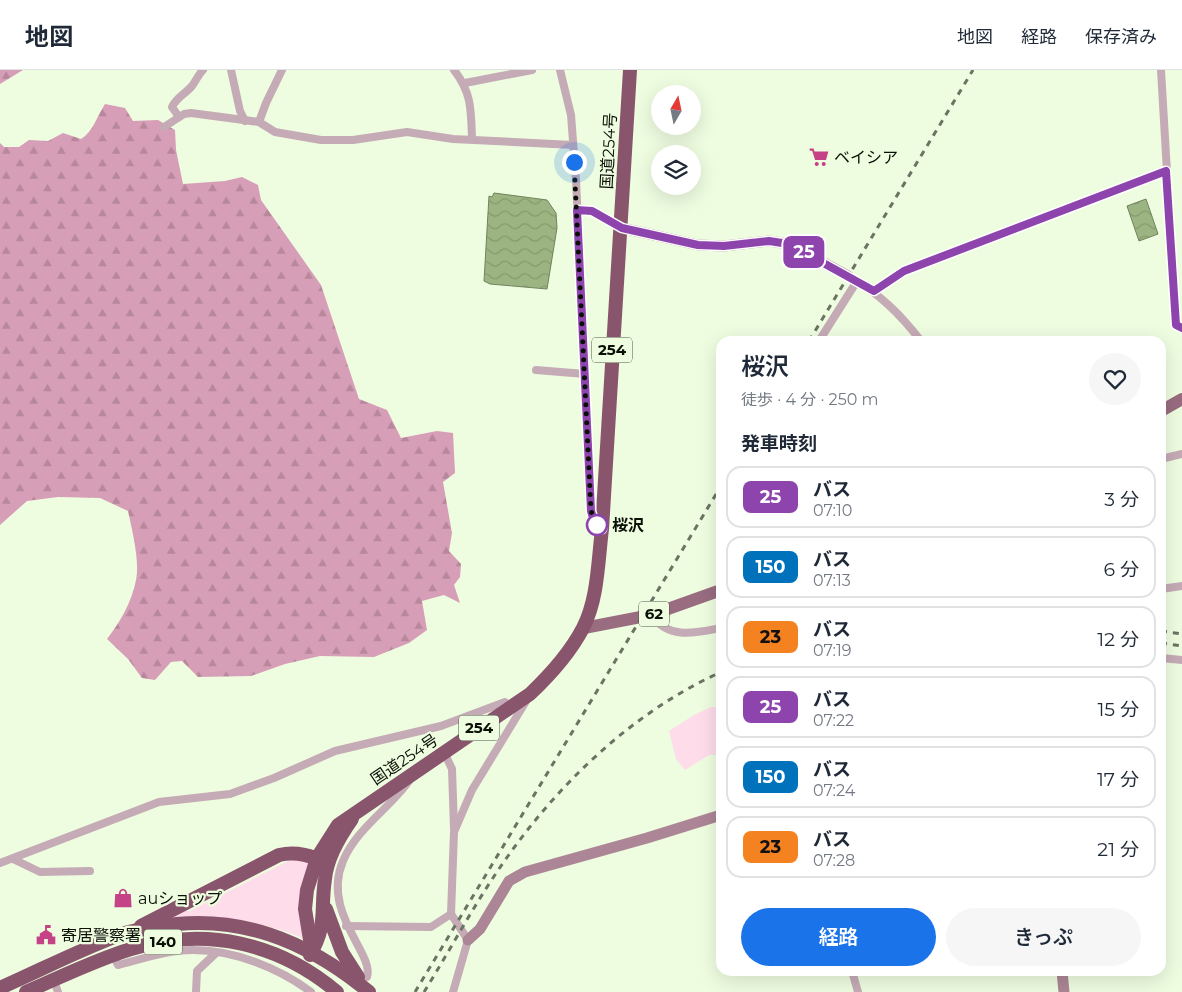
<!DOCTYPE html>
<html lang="ja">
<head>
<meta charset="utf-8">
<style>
	:root { --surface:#fff; --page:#f6f6f7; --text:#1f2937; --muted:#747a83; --line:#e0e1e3; --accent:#1a73e8 }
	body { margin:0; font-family:Montserrat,"Noto Sans JP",sans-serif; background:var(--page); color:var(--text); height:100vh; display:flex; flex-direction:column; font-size:19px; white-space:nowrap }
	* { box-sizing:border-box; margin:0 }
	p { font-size:16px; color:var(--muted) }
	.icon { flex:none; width:28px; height:28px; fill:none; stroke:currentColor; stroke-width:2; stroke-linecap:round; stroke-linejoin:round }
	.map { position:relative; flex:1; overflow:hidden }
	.panel { position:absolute; left:716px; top:266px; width:450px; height:640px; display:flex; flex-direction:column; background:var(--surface); border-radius:15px; box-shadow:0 5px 20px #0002 }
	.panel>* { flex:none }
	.badge { padding:0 10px; border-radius:8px; font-size:18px; line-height:32px }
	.needle { width:32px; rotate:9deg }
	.controls { position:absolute; left:651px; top:15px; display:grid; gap:10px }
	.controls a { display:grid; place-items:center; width:50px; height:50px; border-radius:50%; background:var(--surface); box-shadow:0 5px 20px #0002; font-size:25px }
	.you { position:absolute; width:25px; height:25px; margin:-12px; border:4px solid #fff; border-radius:50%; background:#1a73e8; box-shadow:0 0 0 8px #1a73e833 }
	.map>.badge { position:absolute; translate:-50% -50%; box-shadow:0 0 0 2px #fff }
	h2 { padding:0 25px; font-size:19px; line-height:45px }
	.round { display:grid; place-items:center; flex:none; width:52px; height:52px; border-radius:26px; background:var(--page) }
	.headline { display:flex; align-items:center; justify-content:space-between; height:85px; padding:0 25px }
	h1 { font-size:24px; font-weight:600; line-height:38px }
	.action { display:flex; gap:10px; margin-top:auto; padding:10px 25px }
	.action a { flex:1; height:58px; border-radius:30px; background:var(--accent); color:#fff; font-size:20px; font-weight:600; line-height:58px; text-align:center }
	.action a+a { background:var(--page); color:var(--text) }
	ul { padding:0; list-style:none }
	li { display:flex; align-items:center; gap:15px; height:62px; margin:0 10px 8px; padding:0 15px; border:2px solid var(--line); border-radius:15px }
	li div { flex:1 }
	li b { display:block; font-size:19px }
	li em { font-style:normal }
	li .badge { min-width:55px; font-weight:700; text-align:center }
	header { display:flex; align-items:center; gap:30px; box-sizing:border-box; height:70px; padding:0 25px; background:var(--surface); border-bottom:1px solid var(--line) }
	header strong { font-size:24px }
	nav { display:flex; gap:28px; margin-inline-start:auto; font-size:18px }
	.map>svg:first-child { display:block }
</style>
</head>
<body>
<header>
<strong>地図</strong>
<nav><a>地図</a><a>経路</a><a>保存済み</a></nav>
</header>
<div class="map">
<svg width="1182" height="922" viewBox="0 0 1182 922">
	<defs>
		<pattern id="forest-firs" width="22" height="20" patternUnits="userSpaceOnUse" patternTransform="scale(1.25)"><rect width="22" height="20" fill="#d79eb7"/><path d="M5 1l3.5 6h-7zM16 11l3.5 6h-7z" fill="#b7879c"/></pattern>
		<pattern id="water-waves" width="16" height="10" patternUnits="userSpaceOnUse" patternTransform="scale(1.25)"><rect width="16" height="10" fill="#9cb481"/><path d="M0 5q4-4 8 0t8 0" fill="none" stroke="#859a6e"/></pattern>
	</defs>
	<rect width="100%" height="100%" fill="#eefce0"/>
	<g fill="#fedcea">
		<polygon points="711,637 721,637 721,682 718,685 709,685 685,700 676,689 669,661 694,645"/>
		<path d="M297 790 311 792 303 868C257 850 215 844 166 848L180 841H190L288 791Z"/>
	</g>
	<g fill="url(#forest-firs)">
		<polygon points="0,0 23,0 0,14"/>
		<path d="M105 34 125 38 133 51 158 50 175 60 176 80 183 114 225 111 242 107 258 115 261 130 321 215 359 329 387 340 401 368 437 361 453 363 455 403 443 412 452 463 449 481 461 494 460 507 454 515 460 533 444 525 422 531 427 560 409 573 374 587 320 586 285 594 251 606 198 607 182 591 171 592 155 610 142 608 128 589 107 569C120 552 132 532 136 510 140 491 132 460 128 441L100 428 58 427 27 431 0 455V73L4 77H19L29 70 48 71 63 63 81 69C93 62 97 46 105 34Z"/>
	</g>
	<g fill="url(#water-waves)" stroke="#70835c">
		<polygon points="494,123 547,130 556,143 557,158 547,219 490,214 484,211 489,126 492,127"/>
		<polygon points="1146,129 1158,164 1139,171 1127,136"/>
	</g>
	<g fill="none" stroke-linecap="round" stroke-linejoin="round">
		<g stroke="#c5abb6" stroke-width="8">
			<polyline points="231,0 240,41 245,51"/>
			<polyline points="282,0 266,33 259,52 275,62 321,70 353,70 407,62 453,69 573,75"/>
			<path d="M454 0C472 23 471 41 472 69"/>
			<polyline points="560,0 571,45 576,110 591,441 594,451 602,459"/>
			<polyline points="1161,0 1176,255 1182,258"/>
			<polyline points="465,13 532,0"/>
			<path d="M179 47 172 37C176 28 185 24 192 16 196 11 198 5 203 0"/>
			<polyline points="164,57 184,44 191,43 259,52"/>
			<polyline points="577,140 592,141 621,158"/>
			<path d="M848 206C879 223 900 244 921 271"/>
			<polyline points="874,221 904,201 1166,101"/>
			<polyline points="819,271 857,211"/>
			<polyline points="536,300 585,304"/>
			<polyline points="1161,389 1182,384"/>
			<polyline points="1161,519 1182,516"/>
			<path d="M651 545C669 570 695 563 721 558"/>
			<polyline points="1161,588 1182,590"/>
			<polyline points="444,682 452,699 454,758"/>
			<polyline points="13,789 40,802 90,801"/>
			<polyline points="0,793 159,732 230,724 274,708 335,681 441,656 505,632 511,637"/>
			<polyline points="346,856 431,857 451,844"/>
			<path d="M113 885 118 895C142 889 168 880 193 880 234 880 279 898 311 922"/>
			<polyline points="852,901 858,922"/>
			<path d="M367 907C375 884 321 843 343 791 357 758 389 739 409 711"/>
			<polyline points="53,908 58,922"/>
			<polyline points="196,922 197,901 216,883"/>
			<polyline points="453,922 468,870 451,844 454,762 472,720 528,628"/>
		</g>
		<g stroke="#ac8696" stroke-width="11">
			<polyline points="622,158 698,175 724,176 769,171 789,174 848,206"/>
			<polyline points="468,870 480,859 509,811 525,802 647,768 721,745"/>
			<polyline points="1062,901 1064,922"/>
		</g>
		<g stroke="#996c80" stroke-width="12">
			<polyline points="1161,341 1182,329"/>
			<polyline points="584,558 651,545 721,520"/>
		</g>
		<g stroke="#89556c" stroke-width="14">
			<polyline points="326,839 342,882 358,907"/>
			<path d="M141 856 279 785C297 781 312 786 328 793"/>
			<path d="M312 882 305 839 307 820 317 788 338 755 530 624C550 605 570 583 583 558 598 529 598 491 602 459L630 0"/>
			<path d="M310 885C328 853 320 842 325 809 327 787 340 766 352 749"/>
			<path d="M0 918C41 900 83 878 125 863 135 860 146 859 155 857 237 842 306 870 369 922"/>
			<path d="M26 922C61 907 95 890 131 879 206 856 279 873 337 922"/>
		</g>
		<g stroke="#6b7463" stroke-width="3" stroke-dasharray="6 6" stroke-linecap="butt">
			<polyline points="809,271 973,0"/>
			<polyline points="1161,561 1182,564"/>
			<polyline points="1161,573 1182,576"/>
			<polyline points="415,922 721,416"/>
			<path d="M424 922C452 877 477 829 508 786 562 710 635 641 721 602"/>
		</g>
	</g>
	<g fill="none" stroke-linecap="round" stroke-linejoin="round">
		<defs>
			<polyline id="line" points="602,459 594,451 591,441 577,140 592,141 622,158 698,175 724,176 769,171 789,174 874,221 904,201 1166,101 1176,255 1182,258"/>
		</defs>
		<use href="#line" stroke="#fff" stroke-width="11"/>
		<use href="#line" stroke="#8e44ad" stroke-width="8"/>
		<polyline stroke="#0b1007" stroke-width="5" stroke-dasharray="0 9" points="574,92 591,441 597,455"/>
	</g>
	<defs>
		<symbol id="supermarket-bare" viewBox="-9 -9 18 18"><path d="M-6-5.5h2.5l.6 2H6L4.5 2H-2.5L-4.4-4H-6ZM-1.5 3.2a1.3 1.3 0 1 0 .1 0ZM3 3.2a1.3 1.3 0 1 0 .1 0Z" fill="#c54287" stroke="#eefce0" stroke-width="2.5" paint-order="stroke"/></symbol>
		<symbol id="shop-bare" viewBox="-9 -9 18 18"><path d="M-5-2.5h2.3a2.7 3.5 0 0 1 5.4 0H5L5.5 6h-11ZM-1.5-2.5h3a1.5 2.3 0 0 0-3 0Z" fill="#c54287" stroke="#eefce0" stroke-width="2.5" paint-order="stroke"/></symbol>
		<symbol id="civic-bare" viewBox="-9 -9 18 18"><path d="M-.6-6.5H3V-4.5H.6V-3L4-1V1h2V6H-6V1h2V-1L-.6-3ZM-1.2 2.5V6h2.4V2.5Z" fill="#c54287" stroke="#eefce0" stroke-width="2.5" paint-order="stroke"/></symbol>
	</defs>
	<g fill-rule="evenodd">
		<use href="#supermarket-bare" x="805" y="73" width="28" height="28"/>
		<use href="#shop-bare" x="109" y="814" width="28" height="28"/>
		<use href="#civic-bare" x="32" y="851" width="28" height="28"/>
	</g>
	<circle fill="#fff" stroke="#8e44ad" stroke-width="2.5" cx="597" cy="455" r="10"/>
	<g text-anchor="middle" stroke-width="4.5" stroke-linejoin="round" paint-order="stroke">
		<g fill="#eefce0" stroke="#4f5748" stroke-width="1">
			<rect x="592" y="267.5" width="40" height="25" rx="4"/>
			<rect x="639" y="531.5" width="30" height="25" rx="4"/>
			<rect x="459" y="645.5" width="40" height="25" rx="4"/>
			<rect x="144" y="859.5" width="38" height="25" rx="4"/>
		</g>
		<g font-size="15" font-weight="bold" fill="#0b1007">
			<text x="612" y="285">254</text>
			<text x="654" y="549">62</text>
			<text x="479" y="663">254</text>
			<text x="163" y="877">140</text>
		</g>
		<g font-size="16" fill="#0b1007" stroke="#eefce0">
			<text transform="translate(608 81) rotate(-87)" y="6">国道254号</text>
			<text transform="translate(404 689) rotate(-34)" y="6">国道254号</text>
		</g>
		<g font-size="16" fill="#0b1007" stroke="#eefce0" text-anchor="start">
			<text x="834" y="93">ベイシア</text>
			<text x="138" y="834">auショップ</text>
			<text x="61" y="871">寄居警察署</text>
		</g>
		<g font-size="16" font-weight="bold" fill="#0b1007" stroke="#eefce0" text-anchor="start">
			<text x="612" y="461">桜沢</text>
		</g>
	</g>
</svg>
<div class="controls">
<a><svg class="needle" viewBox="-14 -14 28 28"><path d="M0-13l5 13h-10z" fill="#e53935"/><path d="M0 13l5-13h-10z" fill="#747a83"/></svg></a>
<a><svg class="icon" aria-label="layers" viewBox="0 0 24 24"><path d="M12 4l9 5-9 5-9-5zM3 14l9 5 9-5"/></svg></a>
</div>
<div class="you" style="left:574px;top:92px"></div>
<b class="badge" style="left:804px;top:182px;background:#8e44ad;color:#fff">25</b>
<section class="panel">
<div class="headline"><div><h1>桜沢</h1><p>徒歩 · 4 分 · 250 m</p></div><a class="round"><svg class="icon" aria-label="heart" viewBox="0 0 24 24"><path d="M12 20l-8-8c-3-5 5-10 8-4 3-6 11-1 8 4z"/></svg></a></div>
<h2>発車時刻</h2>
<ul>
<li><span class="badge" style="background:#8e44ad;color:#fff">25</span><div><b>バス</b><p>07:10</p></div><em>3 分</em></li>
<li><span class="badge" style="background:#0072bc;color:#fff">150</span><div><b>バス</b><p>07:13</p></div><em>6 分</em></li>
<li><span class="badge" style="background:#f58220;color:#111">23</span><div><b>バス</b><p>07:19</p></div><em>12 分</em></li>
<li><span class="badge" style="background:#8e44ad;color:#fff">25</span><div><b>バス</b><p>07:22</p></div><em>15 分</em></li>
<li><span class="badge" style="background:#0072bc;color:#fff">150</span><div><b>バス</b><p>07:24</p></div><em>17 分</em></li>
<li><span class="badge" style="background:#f58220;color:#111">23</span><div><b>バス</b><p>07:28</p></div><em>21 分</em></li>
</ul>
<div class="action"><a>経路</a><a>きっぷ</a></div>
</section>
</div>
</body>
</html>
